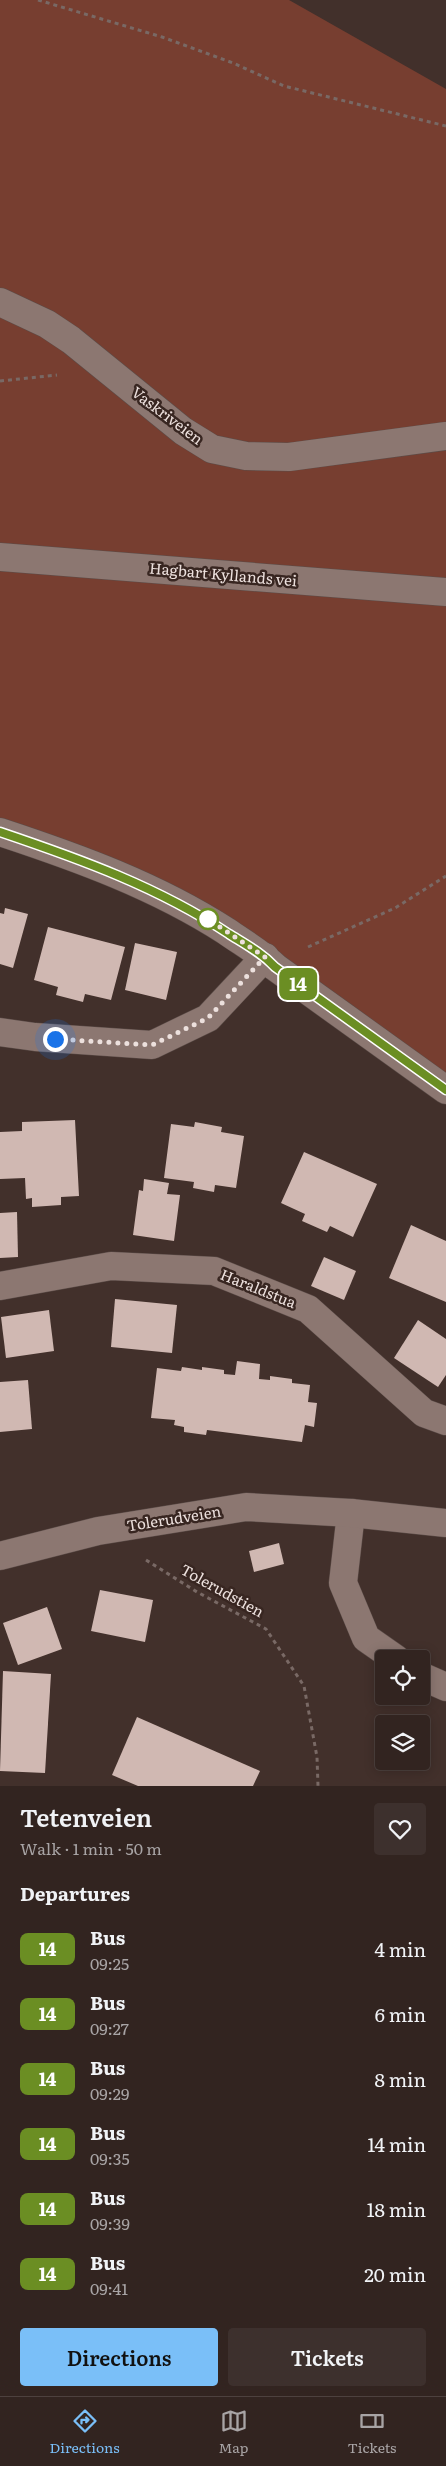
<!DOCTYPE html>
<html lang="en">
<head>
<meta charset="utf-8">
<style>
	:root { --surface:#322420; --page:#3d302d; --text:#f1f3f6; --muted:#a8a4a5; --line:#4d413e; --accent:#7abff8 }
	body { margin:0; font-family:Literata,serif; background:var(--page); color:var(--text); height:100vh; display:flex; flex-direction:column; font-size:19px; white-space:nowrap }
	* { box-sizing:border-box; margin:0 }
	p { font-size:16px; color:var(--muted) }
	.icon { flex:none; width:28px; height:28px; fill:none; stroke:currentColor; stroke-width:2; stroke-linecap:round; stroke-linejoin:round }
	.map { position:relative; height:1786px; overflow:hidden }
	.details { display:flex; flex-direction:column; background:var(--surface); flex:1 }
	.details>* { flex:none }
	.badge { padding:0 10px; border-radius:8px; font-size:18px; line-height:32px }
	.buttons { position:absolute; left:375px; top:1650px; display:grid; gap:10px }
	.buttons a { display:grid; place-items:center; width:55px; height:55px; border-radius:5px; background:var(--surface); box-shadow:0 2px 12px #0003,0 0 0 1px var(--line); font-size:25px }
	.you { position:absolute; width:25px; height:25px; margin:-12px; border:4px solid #fff; border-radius:50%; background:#1a73e8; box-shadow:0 0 0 8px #1a73e833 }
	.map>.badge { position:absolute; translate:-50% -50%; box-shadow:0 0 0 2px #fff }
	h2 { padding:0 20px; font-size:19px; line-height:45px }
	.round { display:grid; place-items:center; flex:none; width:52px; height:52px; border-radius:5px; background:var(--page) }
	.overview { display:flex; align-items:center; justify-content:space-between; height:85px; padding:0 20px }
	h1 { font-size:24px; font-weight:600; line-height:38px }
	.action { display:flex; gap:10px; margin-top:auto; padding:10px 20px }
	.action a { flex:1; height:58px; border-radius:5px; background:var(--accent); color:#111; font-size:20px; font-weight:600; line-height:58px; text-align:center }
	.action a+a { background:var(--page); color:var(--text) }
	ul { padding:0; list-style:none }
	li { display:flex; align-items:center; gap:15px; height:65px; padding:0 20px }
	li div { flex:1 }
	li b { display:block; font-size:19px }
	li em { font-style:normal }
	li .badge { min-width:55px; font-weight:700; text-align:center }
	.tab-bar { display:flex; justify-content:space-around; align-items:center; height:70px; border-top:1px solid var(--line); background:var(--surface); font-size:14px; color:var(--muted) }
	.tab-bar a { display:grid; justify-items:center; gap:2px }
	.tab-bar .selected { color:var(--accent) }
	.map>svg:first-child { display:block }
</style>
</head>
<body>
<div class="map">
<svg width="446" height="1786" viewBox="0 0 446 1786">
	<rect width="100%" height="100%" fill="#42302b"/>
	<polygon fill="#773e30" points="0,0 289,0 446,89 446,1091 244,947 0,830"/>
	<g fill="#d0b8b2">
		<polygon points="5,908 28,914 13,968 0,964 0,913 4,914"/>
		<polygon points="48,927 125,947 111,1000 85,994 83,1002 56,995 58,987 34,980"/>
		<polygon points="135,943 177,952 166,1000 125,990"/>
		<polygon points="75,1120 79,1196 61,1197 61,1205 32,1207 32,1198 26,1199 25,1178 0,1179 0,1132 22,1131 22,1122"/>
		<polygon points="195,1122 222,1127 221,1132 244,1136 236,1188 215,1185 214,1192 193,1188 194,1182 164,1178 171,1124 194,1127"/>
		<polygon points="304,1152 377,1184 353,1237 330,1226 327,1232 302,1221 305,1214 281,1203"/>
		<polygon points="144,1179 169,1183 167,1194 180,1195 174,1241 133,1235 139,1190 143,1191"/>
		<polygon points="17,1212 18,1257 0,1258 0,1213"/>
		<polygon points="411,1225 446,1241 446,1302 389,1278"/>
		<polygon points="324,1257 356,1271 344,1300 311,1286"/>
		<polygon points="115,1299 177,1305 172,1353 111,1347"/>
		<polygon points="49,1310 54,1351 6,1358 1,1317"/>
		<polygon points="418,1320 446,1339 446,1375 438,1387 394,1358"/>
		<polygon points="237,1361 260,1364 259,1379 270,1380 270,1376 292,1379 292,1383 310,1385 308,1402 317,1403 314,1427 305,1425 302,1442 207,1430 206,1435 184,1432 184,1427 174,1425 175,1420 151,1418 157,1368 181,1371 182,1367 202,1370 202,1367 224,1370 224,1374 235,1375"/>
		<polygon points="28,1380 32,1429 0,1432 0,1382"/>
		<polygon points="279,1543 284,1564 254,1572 249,1551"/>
		<polygon points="100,1590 153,1600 145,1642 91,1631"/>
		<polygon points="47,1607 62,1649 18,1665 3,1623"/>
		<polygon points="3,1671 51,1674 45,1773 0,1771"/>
		<polygon points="137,1717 260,1771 253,1786 138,1786 112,1775"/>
	</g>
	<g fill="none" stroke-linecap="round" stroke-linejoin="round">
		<defs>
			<g id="minor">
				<polyline points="0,302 47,324 71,340 183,431 212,449 246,456 289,457 446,436"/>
				<polyline points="0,557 446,592"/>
				<path d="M0 832C79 858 156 886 226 931 243 943 261 953 275 967L446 1090"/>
				<polyline points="0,1032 35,1037 152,1045 208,1018 265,957"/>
				<polyline points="0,1286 111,1266 214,1271 308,1309 424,1413 446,1421"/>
				<polyline points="351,1513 343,1583 366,1638 396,1659"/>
				<polyline points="0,1556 98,1531 246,1507 351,1513 446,1523"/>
				<polyline points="421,1676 446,1687"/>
			</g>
		</defs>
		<use href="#minor" stroke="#5b4c48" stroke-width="29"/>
		<g stroke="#796965" stroke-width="3" stroke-dasharray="4 4" stroke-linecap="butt">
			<polyline points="38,0 162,37 233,63 284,86 446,126"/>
			<polyline points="0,381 57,375"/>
			<polyline points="308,947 395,908 446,876"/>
			<polyline points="146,1560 197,1592 266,1629 304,1686 317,1757 318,1786"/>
		</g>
		<use href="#minor" stroke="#8c7771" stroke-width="28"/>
	</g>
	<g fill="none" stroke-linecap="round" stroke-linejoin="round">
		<defs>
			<path id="line" d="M0 832C80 859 158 887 229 934 245 944 262 953 275 967L446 1090"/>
		</defs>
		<use href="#line" stroke="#fff" stroke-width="11"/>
		<use href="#line" stroke="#6b8e23" stroke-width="8"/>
		<polyline stroke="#ece0dd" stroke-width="5" stroke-dasharray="0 9" points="55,1039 152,1045 208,1018 265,957 208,919"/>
	</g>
	<circle fill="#fff" stroke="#6b8e23" stroke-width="2.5" cx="208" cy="919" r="10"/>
	<g text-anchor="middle" stroke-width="5" stroke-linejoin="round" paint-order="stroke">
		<g font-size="15" fill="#ece0dd" stroke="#382621">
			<text transform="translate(167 416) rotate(37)" y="5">Vaskriveien</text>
			<text transform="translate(223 575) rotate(5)" y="5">Hagbart Kyllands vei</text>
			<text transform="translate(258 1289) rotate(22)" y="5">Haraldstua</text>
			<text transform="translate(174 1519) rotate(-9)" y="5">Tolerudveien</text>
			<text transform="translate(222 1591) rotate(29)" y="5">Tolerudstien</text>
		</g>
	</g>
</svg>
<div class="buttons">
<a><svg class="icon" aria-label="locate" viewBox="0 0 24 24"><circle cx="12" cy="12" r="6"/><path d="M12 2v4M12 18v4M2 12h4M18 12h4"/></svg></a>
<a><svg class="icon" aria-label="layers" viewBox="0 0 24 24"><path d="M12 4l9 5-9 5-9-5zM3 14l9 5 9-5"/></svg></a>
</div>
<div class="you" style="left:55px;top:1039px"></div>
<b class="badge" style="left:298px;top:984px;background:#6b8e23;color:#fff">14</b>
</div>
<section class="details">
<div class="overview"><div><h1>Tetenveien</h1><p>Walk · 1 min · 50 m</p></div><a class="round"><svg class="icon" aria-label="heart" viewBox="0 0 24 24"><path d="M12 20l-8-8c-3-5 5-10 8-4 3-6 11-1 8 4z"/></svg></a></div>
<h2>Departures</h2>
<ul>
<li><span class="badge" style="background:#6b8e23;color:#fff">14</span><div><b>Bus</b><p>09:25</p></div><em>4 min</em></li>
<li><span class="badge" style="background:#6b8e23;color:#fff">14</span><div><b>Bus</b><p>09:27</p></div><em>6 min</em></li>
<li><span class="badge" style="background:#6b8e23;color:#fff">14</span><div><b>Bus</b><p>09:29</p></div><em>8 min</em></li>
<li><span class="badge" style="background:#6b8e23;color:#fff">14</span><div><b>Bus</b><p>09:35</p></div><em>14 min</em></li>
<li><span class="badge" style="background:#6b8e23;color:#fff">14</span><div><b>Bus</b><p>09:39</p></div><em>18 min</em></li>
<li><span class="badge" style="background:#6b8e23;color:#fff">14</span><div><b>Bus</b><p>09:41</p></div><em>20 min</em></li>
</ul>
<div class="action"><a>Directions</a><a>Tickets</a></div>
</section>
<nav class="tab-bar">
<a class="selected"><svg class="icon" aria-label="directions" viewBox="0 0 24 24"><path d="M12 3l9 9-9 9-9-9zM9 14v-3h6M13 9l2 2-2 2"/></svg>Directions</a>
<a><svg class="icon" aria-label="map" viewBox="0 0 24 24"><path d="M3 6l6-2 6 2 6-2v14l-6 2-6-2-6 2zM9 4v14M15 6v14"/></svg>Map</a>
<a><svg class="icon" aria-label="tickets" viewBox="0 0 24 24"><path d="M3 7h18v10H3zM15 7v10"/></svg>Tickets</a>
</nav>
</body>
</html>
